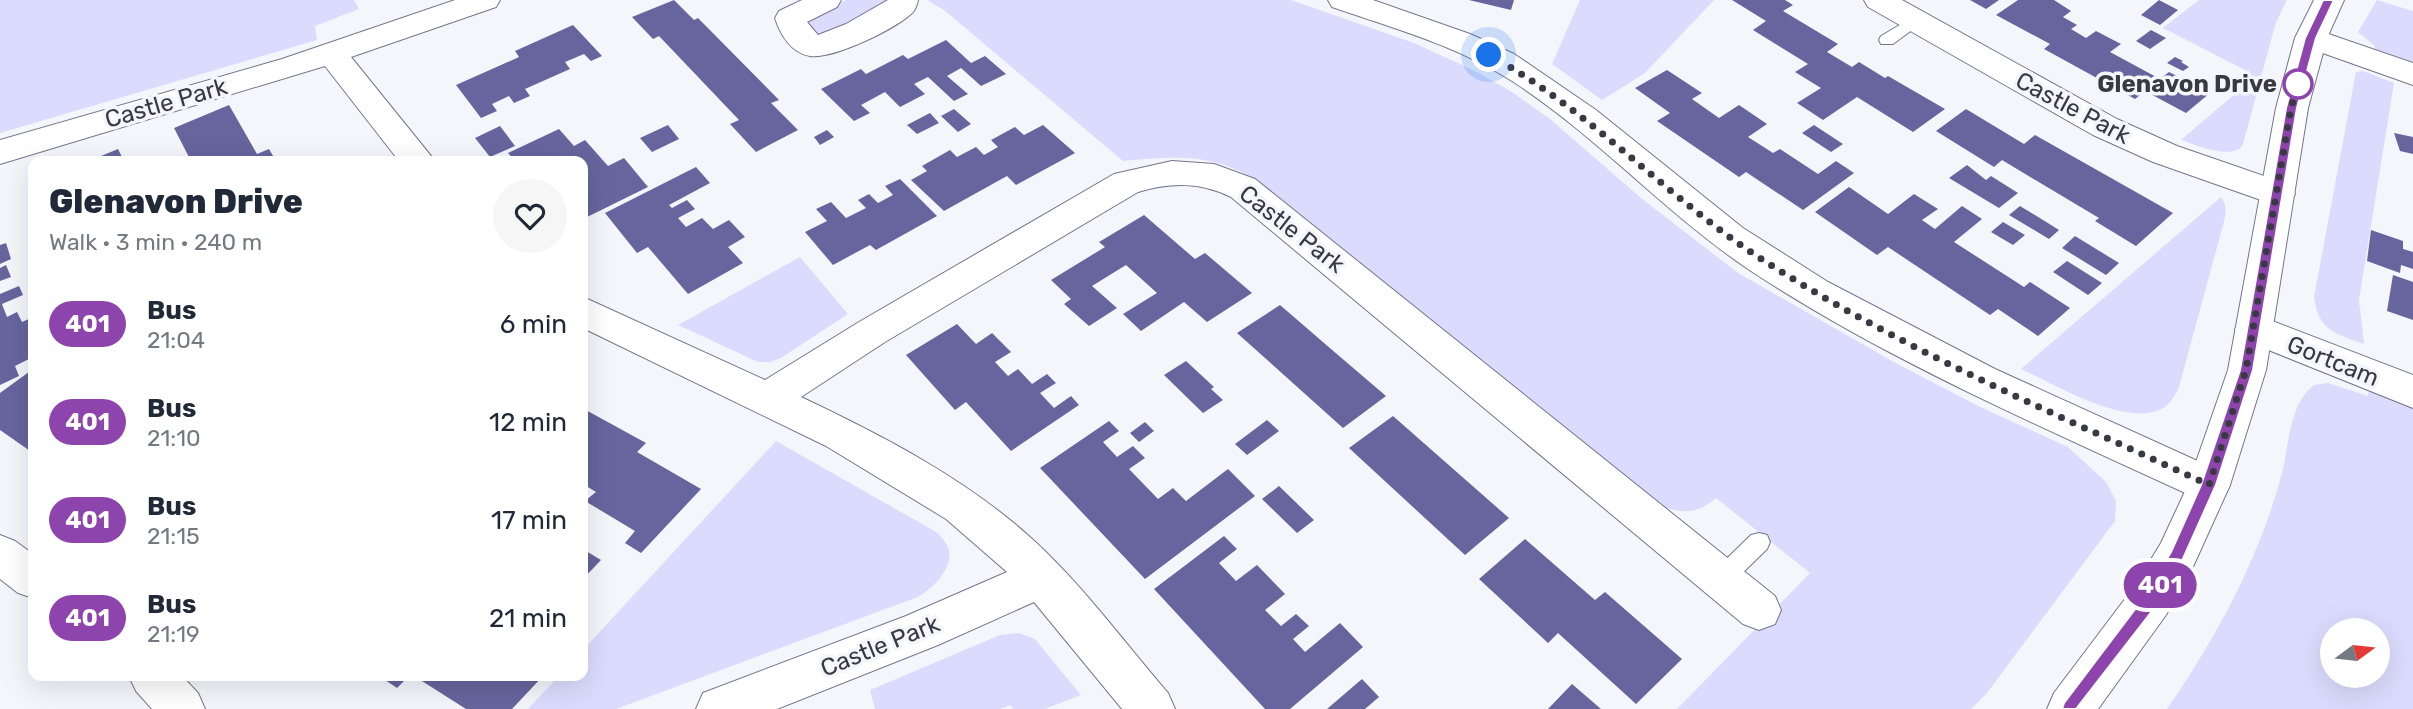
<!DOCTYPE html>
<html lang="en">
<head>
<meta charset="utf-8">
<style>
	:root { --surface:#fff; --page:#f6f6f7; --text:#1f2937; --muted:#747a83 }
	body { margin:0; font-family:Rubik,sans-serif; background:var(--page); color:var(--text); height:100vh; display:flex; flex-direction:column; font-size:26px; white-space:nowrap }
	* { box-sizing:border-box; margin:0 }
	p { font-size:23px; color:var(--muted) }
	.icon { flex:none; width:38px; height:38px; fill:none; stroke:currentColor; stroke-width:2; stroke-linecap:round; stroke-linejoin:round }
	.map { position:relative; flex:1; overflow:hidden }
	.details { position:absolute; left:28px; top:156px; width:560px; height:525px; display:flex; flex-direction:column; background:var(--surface); border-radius:14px; box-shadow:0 7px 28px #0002 }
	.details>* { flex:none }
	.badge { padding:0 14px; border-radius:23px; font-size:24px; line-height:46px }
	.needle { width:46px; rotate:75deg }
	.buttons { position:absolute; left:2320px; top:618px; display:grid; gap:14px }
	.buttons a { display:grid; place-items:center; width:70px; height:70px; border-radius:50%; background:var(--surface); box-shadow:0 7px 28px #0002; font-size:35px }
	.you { position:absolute; width:35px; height:35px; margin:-18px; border:5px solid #fff; border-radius:50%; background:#1a73e8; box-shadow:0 0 0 10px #1a73e833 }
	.map>.badge { position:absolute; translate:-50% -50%; box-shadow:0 0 0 4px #fff }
	.round { display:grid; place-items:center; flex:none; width:74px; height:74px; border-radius:37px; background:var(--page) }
	.summary { display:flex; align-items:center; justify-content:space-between; height:119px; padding:0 21px }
	h1 { font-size:33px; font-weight:800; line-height:52px }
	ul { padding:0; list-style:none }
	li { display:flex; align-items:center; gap:21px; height:98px; padding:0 21px }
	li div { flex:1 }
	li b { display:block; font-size:26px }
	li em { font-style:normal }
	li .badge { min-width:77px; font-weight:700; text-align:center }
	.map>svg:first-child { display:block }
</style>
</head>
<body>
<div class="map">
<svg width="2413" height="709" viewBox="0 0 2413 709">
	<rect width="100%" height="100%" fill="#f5f6fb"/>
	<g fill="#dbdcfd" fill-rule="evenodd">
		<polygon points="0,0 354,0 359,9 315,26 317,40 0,133"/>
		<polygon points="846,0 889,0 880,10 823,34 815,33 806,25 806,20"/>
		<path d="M927 0H1291L1414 43 1473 70 1512 92 1550 119 1641 198 1738 273 1892 361 1978 406 2068 447 2106 482 2116 501 2115 521 1987 693 1971 709H1677L1810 573 1716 498C1697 515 1682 513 1659 506L1254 179C1208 152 1173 157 1123 161L944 10Z"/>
		<polygon points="1580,0 1714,0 1645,73 1602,100 1552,64"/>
		<path d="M2199 0H2287L2276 22 2243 144 2240 149C2222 157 2199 146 2181 140L2250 81 2247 71 2163 28Z"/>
		<polygon points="2377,0 2413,11 2413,64 2374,51 2375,46 2358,32"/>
		<path d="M2363 71 2394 83 2359 300 2364 344C2335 334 2318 330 2314 297L2356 72Z"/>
		<path d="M2221 197C2229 207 2225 217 2222 229L2179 387C2175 396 2171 403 2163 408 2128 429 2054 384 2021 369Z"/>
		<polygon points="800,257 848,314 781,358 770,362 758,362 678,325"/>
		<path d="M2328 383 2368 396 2369 388 2413 405V709H2167C2216 638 2260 557 2282 473 2289 445 2289 404 2314 385ZM2333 630H2378V676H2333Z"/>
		<path d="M776 441 938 533C941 537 946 543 948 547 955 567 933 588 918 597L616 709H528L559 676H583V650Z"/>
		<polygon points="1019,633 1035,639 1081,695 1045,709 1013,709 1011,705 1000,709 875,709 870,690 1000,635"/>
	</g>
	<g fill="#66659e">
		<polygon points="674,0 694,20 698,18 779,100 771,103 798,130 756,152 730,124 739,120 659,36 653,39 632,17"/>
		<polygon points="1469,0 1514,0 1511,10"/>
		<polygon points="1732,0 1785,0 1793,5 1783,11 1838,44 1827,52 1852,67 1859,62 1885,78 1888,76 1945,109 1913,132 1857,97 1823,120 1797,103 1821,88 1795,72 1808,64 1753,30 1766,21"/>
		<polygon points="1970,0 1999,0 1986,9"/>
		<polygon points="2018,0 2054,0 2071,11 2063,17 2077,25 2071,29 2086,38 2096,31 2121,44 2110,52 2160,79 2169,72 2210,93 2186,113 2145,91 2135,99 2044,49 2050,44 1996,15"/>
		<polygon points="2159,0 2178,10 2160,25 2141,15"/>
		<polygon points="573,25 602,56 591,61 584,54 565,62 570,69 525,89 530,96 514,103 509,96 492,104 497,111 481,118 456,85 519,57 515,51"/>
		<polygon points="2151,30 2166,38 2150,49 2136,41"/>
		<polygon points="946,40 971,63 985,56 1006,74 981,86 961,68 947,76 968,94 954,101 928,77 914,84 925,94 900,107 885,92 861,105 870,113 854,121 821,89 861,69 866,74 903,55 908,59"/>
		<polygon points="2175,57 2183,61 2181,62 2189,67 2183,71 2167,63"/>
		<polygon points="1667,70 1702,93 1692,99 1719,118 1739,105 1767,124 1748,137 1773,153 1780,149 1818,174 1836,161 1854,173 1803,210 1746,172 1739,177 1657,121 1670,113 1635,88"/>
		<polygon points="229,105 257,154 269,149 276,161 191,161 174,128"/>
		<polygon points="954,109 971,124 958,132 941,116"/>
		<polygon points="1966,109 2024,144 2035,135 2173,213 2136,246 2095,221 2099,218 2002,160 1994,167 1936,131"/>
		<polygon points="930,113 939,123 917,134 907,125"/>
		<polygon points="668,125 679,139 652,152 640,138"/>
		<polygon points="1043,125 1075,153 1016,185 1007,176 944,211 911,180 927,171 922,166 950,150 957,157 976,147 984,155 998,147 991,140 1015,127 1024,135"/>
		<polygon points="1814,125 1843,144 1831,152 1802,133"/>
		<polygon points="500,126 515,146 490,157 475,138"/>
		<polygon points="559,129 574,146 585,140 608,166 624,158 648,187 583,219 583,161 515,161 508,153"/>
		<polygon points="827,130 834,137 820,145 814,137"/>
		<polygon points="2394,133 2413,137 2413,154 2400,151"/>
		<polygon points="118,149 124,161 89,161"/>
		<polygon points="1967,165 1986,180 1991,176 2018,193 1999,208 1949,178"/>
		<polygon points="696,167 710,183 669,205 672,208 687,200 695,209 678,218 686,227 702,218 713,229 729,220 745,237 728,247 743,263 688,294 648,247 637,253 605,213"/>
		<polygon points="900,179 937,216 876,250 870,245 833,265 805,232 827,221 816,209 831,202 846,218 866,208 858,200 869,194 878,203 893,195 885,186"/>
		<polygon points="1849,187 1888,214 1914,194 1938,209 1922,220 1935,229 1962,206 1982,219 1954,242 2024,287 2030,282 2070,308 2038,336 1998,309 1990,315 1888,247 1877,255 1815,212"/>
		<polygon points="2020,206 2043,220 2059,230 2049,239 2009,215"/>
		<polygon points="1144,215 1195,259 1205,253 1252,293 1207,322 1184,302 1141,331 1123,314 1157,293 1126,265 1092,286 1117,308 1089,326 1064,304 1071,299 1051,280 1105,247 1099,242"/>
		<polygon points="2003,222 2025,235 2013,245 1991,232"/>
		<polygon points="2371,230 2403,241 2403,249 2413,252 2413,269 2401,265 2400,273 2367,261"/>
		<polygon points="2075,236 2119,263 2106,275 2062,248"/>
		<polygon points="6,243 11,259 0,264 0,245"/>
		<polygon points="2067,261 2102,283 2088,295 2053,272"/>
		<polygon points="6,265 11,277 0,281 0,268"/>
		<polygon points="2393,275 2413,282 2413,320 2387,311"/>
		<polygon points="19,286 23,295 2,304 7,317 17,312 22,322 33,317 33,357 15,366 19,376 0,385 0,294"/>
		<polygon points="1280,305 1331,349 1386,396 1343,428 1237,333"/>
		<polygon points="957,324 976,344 992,333 1011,352 995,362 1008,376 1018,369 1032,384 1047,374 1056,383 1040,393 1054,408 1071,396 1079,405 1011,451 966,402 955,410 906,355"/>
		<polygon points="1186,361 1214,387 1211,389 1223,400 1203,413 1164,375"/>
		<polygon points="33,369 33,453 0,430 0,393"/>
		<polygon points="584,409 646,443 637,452 701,489 641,553 625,543 635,531 585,501 596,492 583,484"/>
		<polygon points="1393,416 1509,518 1465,555 1349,448"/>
		<polygon points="1267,420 1279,431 1247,455 1235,444"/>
		<polygon points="1109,421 1119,431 1103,442 1117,457 1133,446 1145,458 1129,469 1158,499 1173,488 1186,501 1228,469 1255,496 1145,579 1040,468"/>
		<polygon points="1145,422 1154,431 1139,442 1130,433"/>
		<polygon points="1279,486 1314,520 1297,533 1262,499"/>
		<polygon points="1224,536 1237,549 1219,563 1236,581 1257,565 1285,594 1265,610 1281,626 1296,614 1309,626 1293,639 1305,652 1340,623 1363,647 1290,709 1265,709 1154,589"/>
		<polygon points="1525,539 1595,600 1605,592 1682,659 1636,704 1558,633 1548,643 1479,579"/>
		<polygon points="586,551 601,560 583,579 583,554"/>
		<polygon points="379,676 409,676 397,688"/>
		<polygon points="414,676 543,676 512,709 466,709"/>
		<polygon points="1362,679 1379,697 1365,709 1327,709"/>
		<polygon points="1572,684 1601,709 1548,709"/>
	</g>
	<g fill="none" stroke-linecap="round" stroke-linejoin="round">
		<defs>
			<g id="lane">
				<polygon points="1915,16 1923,21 1920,24 1893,44 1881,44 1879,40 1881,36"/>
				<polygon points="1759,533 1767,535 1770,542 1767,549 1730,585 1722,588 1714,585 1711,578 1714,571 1751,535"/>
			</g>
			<g id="street">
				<polygon points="455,0 500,0 496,7 351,57 435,161 399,161 325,66 0,164 0,140 282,59"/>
				<path d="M802 0H841L837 7 807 22 818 35 846 24 888 0H918C917 5 915 11 911 14 893 30 834 59 810 56 791 53 780 34 775 18L779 11Z"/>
				<path d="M1328 0H1373L1470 34 1514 54 1596 110 1743 228 1828 282 1995 369 2224 473 2230 485 2224 497 2209 503 2194 497C2043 427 1887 361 1748 269 1665 213 1597 136 1512 81 1458 46 1393 28 1332 7Z"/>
				<polygon points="1864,0 1902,0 2117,119 2177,146 2290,185 2295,194 2290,203 2278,206 2153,162 2093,135 1868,7"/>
				<polygon points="2311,28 2413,63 2413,85 2300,45 2295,38 2300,31"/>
				<path d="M1172 161 1214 164 1255 179 1775 596 1781 610 1775 624 1759 630 1743 624 1231 197C1200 182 1171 182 1138 192L885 342 801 397C881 435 965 478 1031 538 1081 583 1124 642 1168 693L1175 709H1122L1034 602 938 645 777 709H696L703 693 906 616 1007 572 946 519 826 446 583 328V297L765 380 859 322 1114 174Z"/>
				<polygon points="2254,314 2413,375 2413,408 2241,339 2235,329 2241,319"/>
				<polygon points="0,535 15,541 33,554 33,598 18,593 0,579"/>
				<polygon points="129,676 182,676 198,693 205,709 152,709 136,691"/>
			</g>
			<polygon id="secondary" points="2314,0 2344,0 2327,38 2308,108 2266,370 2230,485 2192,569 2166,615 2098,709 2047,709 2054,693 2134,587 2161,543 2188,485 2228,370 2276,108 2295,38"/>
		</defs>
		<use href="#lane" stroke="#74758d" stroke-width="2"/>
		<use href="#street" stroke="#74758d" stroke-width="2"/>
		<use href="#secondary" stroke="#74758d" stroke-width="2"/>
		<use href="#lane" fill="#fff" fill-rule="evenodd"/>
		<use href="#street" fill="#fff" fill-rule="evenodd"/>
		<use href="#secondary" fill="#fff" fill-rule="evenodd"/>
	</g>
	<polygon fill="#8e44ad" stroke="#fff" stroke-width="2" points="2323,0 2334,0 2316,38 2297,108 2253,370 2216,485 2182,561 2156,606 2076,709 2062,709 2064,703 2145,596 2171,552 2201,485 2240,370 2286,108 2305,38"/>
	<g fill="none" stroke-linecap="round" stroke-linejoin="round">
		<path stroke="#393944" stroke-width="7" stroke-dasharray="0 12.6" d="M1489 55C1589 109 1665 196 1760 258 1901 350 2057 414 2209 485L2246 370 2291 108 2301 75 2298 84"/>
	</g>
	<circle fill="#fff" stroke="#8e44ad" stroke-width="3.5" cx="2298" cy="84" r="14"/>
	<g text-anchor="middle" stroke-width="7" stroke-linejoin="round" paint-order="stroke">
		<g font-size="24" font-weight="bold" fill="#393944" stroke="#f5f6fb" text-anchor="end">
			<text x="2277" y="92">Glenavon Drive</text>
		</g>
		<g font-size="24" fill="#393944" stroke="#f5f6fb">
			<text transform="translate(166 103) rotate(-16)" y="8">Castle Park</text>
			<text transform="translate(2073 108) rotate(28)" y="8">Castle Park</text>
			<text transform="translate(1292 229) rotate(38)" y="8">Castle Park</text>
			<text transform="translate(2333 361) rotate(22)" y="8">Gortcam</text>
			<text transform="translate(880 646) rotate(-22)" y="8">Castle Park</text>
		</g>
	</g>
</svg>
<div class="buttons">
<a><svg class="needle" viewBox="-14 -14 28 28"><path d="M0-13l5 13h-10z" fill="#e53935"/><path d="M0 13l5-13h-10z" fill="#747a83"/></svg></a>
</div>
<div class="you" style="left:1489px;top:55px"></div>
<b class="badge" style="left:2160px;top:585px;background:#8e44ad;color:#fff">401</b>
<section class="details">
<div class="summary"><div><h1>Glenavon Drive</h1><p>Walk · 3 min · 240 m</p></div><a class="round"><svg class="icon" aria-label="heart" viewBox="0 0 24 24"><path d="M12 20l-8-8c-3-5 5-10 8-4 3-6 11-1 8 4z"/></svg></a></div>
<ul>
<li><span class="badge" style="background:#8e44ad;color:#fff">401</span><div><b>Bus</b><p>21:04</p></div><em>6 min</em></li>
<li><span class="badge" style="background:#8e44ad;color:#fff">401</span><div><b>Bus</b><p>21:10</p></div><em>12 min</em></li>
<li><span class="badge" style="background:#8e44ad;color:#fff">401</span><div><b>Bus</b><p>21:15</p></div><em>17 min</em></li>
<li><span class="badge" style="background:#8e44ad;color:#fff">401</span><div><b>Bus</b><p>21:19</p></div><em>21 min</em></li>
</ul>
</section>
</div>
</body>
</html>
